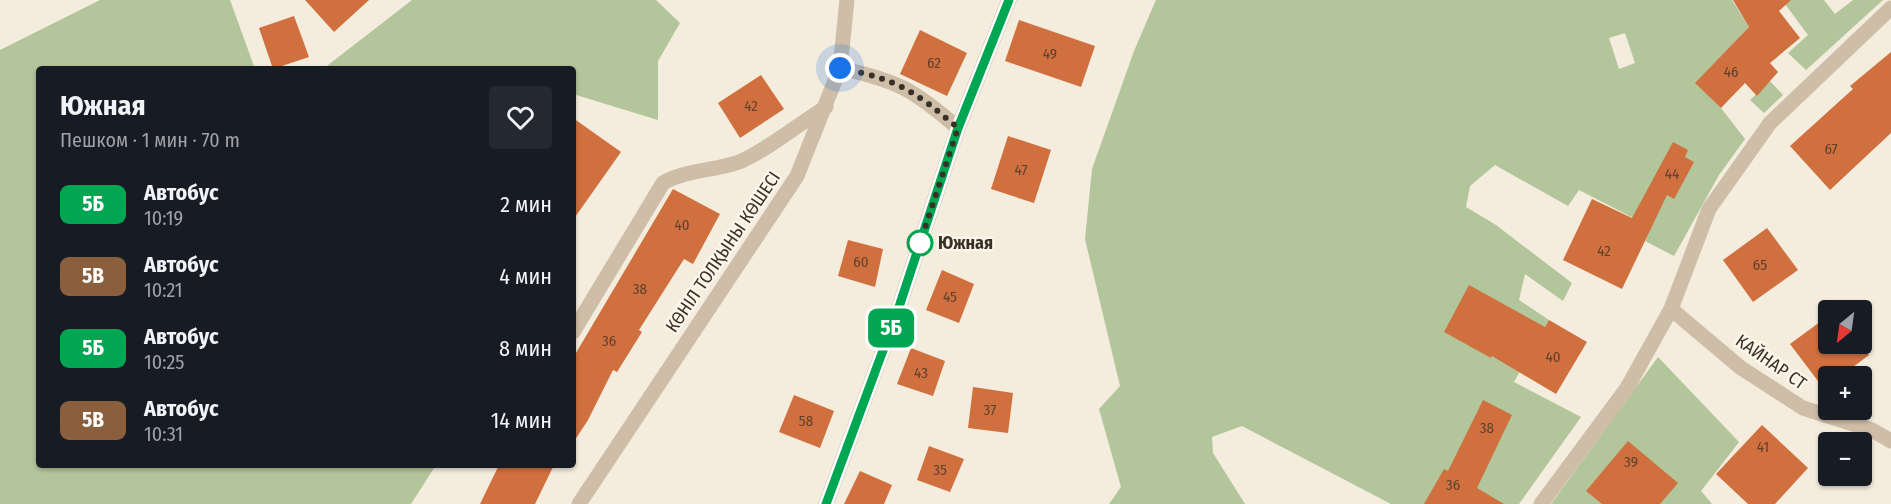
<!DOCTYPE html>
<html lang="ru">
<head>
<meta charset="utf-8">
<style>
	:root { --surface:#171b24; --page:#242831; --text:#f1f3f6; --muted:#9ea1a6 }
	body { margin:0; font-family:"Fira Sans Condensed",sans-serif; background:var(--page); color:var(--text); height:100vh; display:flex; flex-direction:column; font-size:22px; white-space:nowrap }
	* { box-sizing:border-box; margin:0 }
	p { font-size:20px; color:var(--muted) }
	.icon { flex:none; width:33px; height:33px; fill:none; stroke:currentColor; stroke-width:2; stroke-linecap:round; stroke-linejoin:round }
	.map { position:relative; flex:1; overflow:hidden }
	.panel { position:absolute; left:36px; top:66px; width:540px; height:402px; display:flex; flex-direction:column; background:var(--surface); border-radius:6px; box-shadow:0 2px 4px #0004 }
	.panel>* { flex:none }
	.badge { padding:0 12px; border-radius:9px; font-size:21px; line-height:39px }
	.needle { width:39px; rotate:209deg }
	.buttons { position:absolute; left:1818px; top:300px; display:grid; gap:12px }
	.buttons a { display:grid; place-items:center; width:54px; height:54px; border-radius:6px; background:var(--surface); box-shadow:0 2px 4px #0004; font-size:30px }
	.you { position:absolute; width:30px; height:30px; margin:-15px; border:4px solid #fff; border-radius:50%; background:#1a73e8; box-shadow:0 0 0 9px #1a73e833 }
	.map>.badge { position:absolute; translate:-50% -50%; box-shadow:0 0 0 3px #fff }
	.round { display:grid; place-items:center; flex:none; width:63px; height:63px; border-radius:6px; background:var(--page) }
	.headline { display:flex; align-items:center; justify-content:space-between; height:102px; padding:0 24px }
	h1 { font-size:28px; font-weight:700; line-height:45px }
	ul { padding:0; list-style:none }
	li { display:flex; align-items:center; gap:18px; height:72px; padding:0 24px }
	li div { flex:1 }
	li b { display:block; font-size:22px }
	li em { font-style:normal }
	li .badge { min-width:66px; font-weight:700; text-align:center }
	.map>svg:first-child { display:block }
</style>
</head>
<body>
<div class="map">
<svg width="1891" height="504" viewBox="0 0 1891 504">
	<rect width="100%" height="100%" fill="#f4ecdd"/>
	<g fill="#b3c59b" fill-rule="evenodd">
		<polygon points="100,0 230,0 255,69 39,69 39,465 436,465 411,504 0,504 0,50"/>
		<polygon points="412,0 656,0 680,23 658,61 658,120 573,94 573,69 323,69"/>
		<path d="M1156 0H1732L1749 27 1696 83 1721 108 1745 139 1719 175 1674 256 1645 241 1651 227 1579 190 1568 206 1495 165 1470 186 1466 207 1496 225 1572 283 1563 301 1525 274 1519 300 1549 320 1514 382 1581 417 1519 504H1391L1242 426 1212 437 1213 453 1245 504H1109L1121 487 1099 409 1120 386 1085 239 1092 169 1134 51ZM1625 33 1635 63 1619 69 1609 38Z"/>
		<polygon points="1782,0 1824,0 1835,14 1853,0 1883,0 1806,70 1788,53 1808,35"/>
		<polygon points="1770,81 1783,95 1764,113 1750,100"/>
		<polygon points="1658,357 1739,442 1701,491 1712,504 1551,504"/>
	</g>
	<g fill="#d0703f">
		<polygon points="305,0 369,0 334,32"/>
		<polygon points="1733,0 1791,0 1779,11 1800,38 1770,63 1778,72 1757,96 1745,83 1721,108 1695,83 1749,27"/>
		<polygon points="294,16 309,57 273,69 259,28"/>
		<polygon points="1019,20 1095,46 1081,87 1005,61"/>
		<polygon points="920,30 967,53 947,96 900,74"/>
		<polygon points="1891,52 1891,133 1830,190 1790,146 1853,89 1850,86"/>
		<polygon points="761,75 784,109 740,138 718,103"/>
		<polygon points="573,118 621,152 573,220"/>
		<polygon points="1008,136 1051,150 1034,203 991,189"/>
		<polygon points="1673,142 1688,150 1685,157 1694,162 1674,199 1667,195 1622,289 1563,260 1592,199 1632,218"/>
		<polygon points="673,189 720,214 693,264 684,259 639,330 642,332 617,372 613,370 588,420 573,443 573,358"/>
		<polygon points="1767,228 1798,270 1753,302 1723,260"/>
		<polygon points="848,240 883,249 875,287 838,276"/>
		<polygon points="942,270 974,284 959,323 926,310"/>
		<polygon points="1469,285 1545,327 1549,320 1587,342 1556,394 1492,356 1491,358 1444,332"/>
		<polygon points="1828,316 1828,344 1860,344 1869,355 1841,376 1828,376 1828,386 1824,389 1790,344"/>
		<polygon points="911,348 945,361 933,396 897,384"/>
		<polygon points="973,387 1013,393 1008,433 968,428"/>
		<polygon points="794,395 834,411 820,448 779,432"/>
		<polygon points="1483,400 1512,415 1477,488 1504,504 1424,504 1444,469 1448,471"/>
		<polygon points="1762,425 1808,468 1775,504 1748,504 1716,474"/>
		<polygon points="1628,441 1678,483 1660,504 1602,504 1586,491"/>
		<polygon points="929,446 964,459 950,492 917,480"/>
		<polygon points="499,465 554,465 535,504 480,504"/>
		<polygon points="860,471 892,485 884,504 844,504"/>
	</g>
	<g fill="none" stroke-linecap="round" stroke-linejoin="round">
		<g stroke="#cebda7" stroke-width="15">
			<path d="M840 68C898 81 913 89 958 128"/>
			<polyline points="1671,309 1741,368 1803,408 1872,430 1891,441"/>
			<path d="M573 332 663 183C685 170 714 171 739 162 764 152 802 122 826 107"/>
			<polyline points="579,504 797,176 840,68 847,0"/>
			<polyline points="1541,504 1627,388 1671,309 1709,209 1770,123 1891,8"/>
		</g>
		<polyline stroke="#cebda7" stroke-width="15" points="826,504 898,310 958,128 1009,0"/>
	</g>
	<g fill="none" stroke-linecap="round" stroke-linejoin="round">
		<defs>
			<polyline id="line" points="826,504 898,310 958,128 1009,0"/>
		</defs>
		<use href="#line" stroke="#fff" stroke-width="14"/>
		<use href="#line" stroke="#00a651" stroke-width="9"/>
		<path stroke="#3a3028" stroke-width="6" stroke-dasharray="0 10.8" d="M840 68C898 80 912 89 958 128L920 243"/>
	</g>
	<circle fill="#fff" stroke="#00a651" stroke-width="3" cx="920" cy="243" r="12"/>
	<g text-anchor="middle" stroke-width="5" stroke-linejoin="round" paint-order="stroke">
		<g font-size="15" fill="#60402e">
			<text x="1050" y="59">49</text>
			<text x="934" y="68">62</text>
			<text x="1731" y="77">46</text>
			<text x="751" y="111">42</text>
			<text x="1831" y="154">67</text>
			<text x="1021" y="175">47</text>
			<text x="1672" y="179">44</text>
			<text x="682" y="230">40</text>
			<text x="1604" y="256">42</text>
			<text x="861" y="267">60</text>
			<text x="1760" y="270">65</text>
			<text x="640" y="294">38</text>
			<text x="950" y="302">45</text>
			<text x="609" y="346">36</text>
			<text x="1553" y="362">40</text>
			<text x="921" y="378">43</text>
			<text x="990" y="415">37</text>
			<text x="806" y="426">58</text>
			<text x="1487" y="433">38</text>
			<text x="1763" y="452">41</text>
			<text x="1631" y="467">39</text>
			<text x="940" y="475">35</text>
			<text x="1453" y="490">36</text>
		</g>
		<g font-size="18" font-weight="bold" fill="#3a3028" stroke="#fbf5ea" text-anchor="start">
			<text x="938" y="249">Южная</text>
		</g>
		<g font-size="18" fill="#3a3028" stroke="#fbf5ea">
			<text transform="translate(723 252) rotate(-56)" y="6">КӨНІЛ ТОЛҚЫНЫ КӨШЕСІ</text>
			<text transform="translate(1771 362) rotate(35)" y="6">КАЙНАР СТ</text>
		</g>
	</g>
</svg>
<div class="buttons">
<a><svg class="needle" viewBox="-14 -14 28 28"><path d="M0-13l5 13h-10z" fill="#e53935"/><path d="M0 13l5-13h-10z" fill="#9ea1a6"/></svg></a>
<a>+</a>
<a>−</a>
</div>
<div class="you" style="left:840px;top:68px"></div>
<b class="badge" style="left:891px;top:328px;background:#00a651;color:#fff">5Б</b>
<section class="panel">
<div class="headline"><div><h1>Южная</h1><p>Пешком · 1 мин · 70 m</p></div><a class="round"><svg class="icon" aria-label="heart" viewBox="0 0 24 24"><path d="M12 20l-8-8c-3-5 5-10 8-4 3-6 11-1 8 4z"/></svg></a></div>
<ul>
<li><span class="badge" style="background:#00a651;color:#fff">5Б</span><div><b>Автобус</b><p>10:19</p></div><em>2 мин</em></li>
<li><span class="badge" style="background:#8b5e3c;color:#fff">5В</span><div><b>Автобус</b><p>10:21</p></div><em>4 мин</em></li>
<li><span class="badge" style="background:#00a651;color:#fff">5Б</span><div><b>Автобус</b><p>10:25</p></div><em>8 мин</em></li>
<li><span class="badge" style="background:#8b5e3c;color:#fff">5В</span><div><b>Автобус</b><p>10:31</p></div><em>14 мин</em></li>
</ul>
</section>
</div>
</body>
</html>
